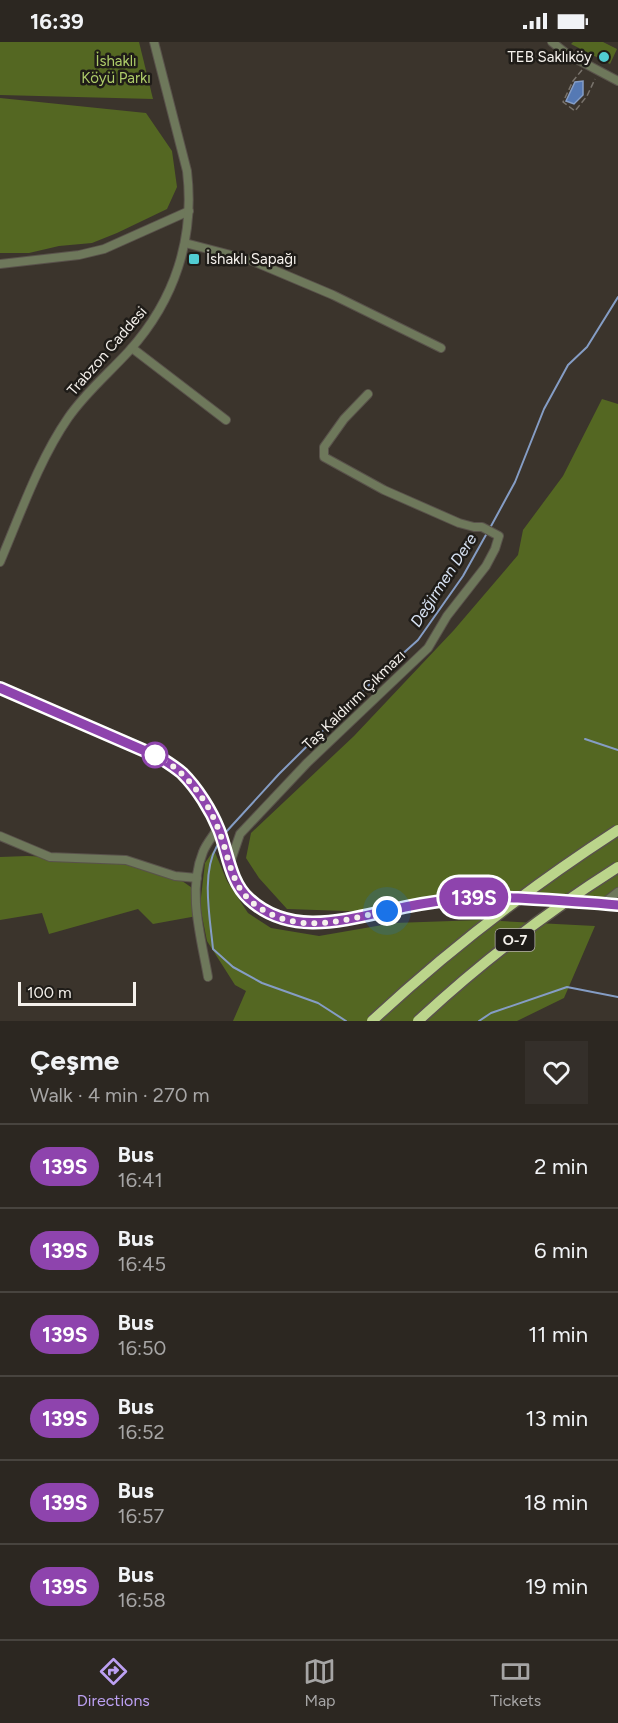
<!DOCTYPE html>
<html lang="en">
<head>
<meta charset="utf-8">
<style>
	:root { --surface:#2c2721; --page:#342f2a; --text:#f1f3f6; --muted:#a6a5a5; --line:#48443f; --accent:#bca0f2 }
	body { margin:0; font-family:Figtree,sans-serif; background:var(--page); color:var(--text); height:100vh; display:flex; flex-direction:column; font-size:22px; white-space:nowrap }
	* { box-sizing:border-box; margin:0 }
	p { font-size:20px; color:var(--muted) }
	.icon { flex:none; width:33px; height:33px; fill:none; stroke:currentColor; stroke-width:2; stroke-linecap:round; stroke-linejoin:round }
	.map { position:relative; height:979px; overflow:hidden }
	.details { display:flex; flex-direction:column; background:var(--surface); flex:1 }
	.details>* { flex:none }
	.badge { padding:0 12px; border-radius:20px; font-size:21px; line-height:39px }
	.scale { position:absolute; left:18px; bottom:15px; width:118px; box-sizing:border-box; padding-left:6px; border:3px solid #f5f1ec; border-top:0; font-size:16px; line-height:21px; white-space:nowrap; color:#f5f1ec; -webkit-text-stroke:4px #1f1c18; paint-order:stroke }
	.you { position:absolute; width:30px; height:30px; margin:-15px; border:4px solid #fff; border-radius:50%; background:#1a73e8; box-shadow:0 0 0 9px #1a73e833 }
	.map>.badge { position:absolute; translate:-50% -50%; box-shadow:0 0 0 3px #fff }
	.round { display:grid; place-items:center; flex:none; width:63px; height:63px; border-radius:0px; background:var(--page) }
	.overview { display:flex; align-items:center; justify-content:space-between; height:102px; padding:0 30px }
	h1 { font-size:28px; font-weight:700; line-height:45px }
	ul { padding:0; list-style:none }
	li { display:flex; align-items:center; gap:18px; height:84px; padding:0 30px; border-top:2px solid var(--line) }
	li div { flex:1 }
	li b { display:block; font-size:22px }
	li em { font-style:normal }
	li .badge { min-width:66px; font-weight:700; text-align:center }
	.status { display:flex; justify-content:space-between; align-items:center; height:42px; padding:0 30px; background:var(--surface); direction:ltr }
	.status svg { height:16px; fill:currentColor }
	.dock { display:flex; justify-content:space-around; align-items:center; height:84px; border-top:2px solid var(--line); background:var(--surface); font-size:16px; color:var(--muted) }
	.dock a { display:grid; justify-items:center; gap:3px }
	.dock .on { color:var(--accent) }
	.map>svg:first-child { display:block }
</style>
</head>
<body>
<div class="status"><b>16:39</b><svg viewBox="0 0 49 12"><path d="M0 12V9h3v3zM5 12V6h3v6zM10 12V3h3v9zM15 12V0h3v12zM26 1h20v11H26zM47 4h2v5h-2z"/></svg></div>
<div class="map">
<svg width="618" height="979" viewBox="0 0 618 979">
	<rect width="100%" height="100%" fill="#3b342c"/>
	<g fill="#546722">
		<polygon points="0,0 139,0 153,57 0,53"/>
		<polygon points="573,0 603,0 617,7 610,22 571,2"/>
		<polygon points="0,56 146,71 172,109 177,145 167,167 117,191 92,201 59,204 29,211 0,211"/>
		<polygon points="602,357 618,362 618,868 527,857 456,860 375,870 287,867 259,836 246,816 251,791 354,694 454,588 518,513 523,488 563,434"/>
		<polygon points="214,808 227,839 248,871 271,886 319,894 394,881 481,878 595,884 564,956 517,979 233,979 246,949 235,943 207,899 200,864 205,821"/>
		<polygon points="27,814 126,818 175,834 195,848 197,874 153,882 138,867 49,892 42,871 0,878 0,815"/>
	</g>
	<polygon fill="#5579b4" stroke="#859dc5" stroke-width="1.5" points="583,39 583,53 574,62 566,59 575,40"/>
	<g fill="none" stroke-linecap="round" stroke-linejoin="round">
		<g stroke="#859dc5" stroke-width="2">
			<polyline points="490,486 515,440 544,367 568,323 587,305 618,255"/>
			<polyline points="585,697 618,708"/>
			<polyline points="226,790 279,732 379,633 418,598 463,534 487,491"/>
			<path d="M217 804C201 831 210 876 213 907L233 925 262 941 318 961 346 979"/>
			<polyline points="479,979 491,971 567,945 618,955"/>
		</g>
		<defs>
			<g id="minor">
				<polyline points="552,0 567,12 618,39"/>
				<polyline points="185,201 250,218 333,253 441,306"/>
				<polyline points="0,222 79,213 104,207 189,169"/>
				<polyline points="132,306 226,378"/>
				<path d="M0 520C20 473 39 418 68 376 85 351 109 331 129 309 175 258 195 196 187 129L154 0"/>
				<path d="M0 646 159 715C166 720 175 725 182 731 197 746 211 768 219 788 228 811 230 840 249 857 293 898 354 875 405 865 429 860 454 857 477 855 491 854 505 856 518 856 552 858 585 860 618 863"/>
				<polyline points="0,794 50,815 126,818 175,834 197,836"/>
				<polyline points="230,821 240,792 307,721 428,606 447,574 486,524 495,507 499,494 482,485 474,485 459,481 384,448 324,415 324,405 344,377 368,352"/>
				<polyline points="604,861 618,850"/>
				<path d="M208 935C201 895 187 849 203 810 206 802 213 794 218 786"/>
			</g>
		</defs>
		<use href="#minor" stroke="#59524b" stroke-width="10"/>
		<polyline stroke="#79736c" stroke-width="1.5" stroke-dasharray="6 3" stroke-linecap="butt" points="582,28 573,39 563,60 575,69 587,54 595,37"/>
		<use href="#minor" stroke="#6e785b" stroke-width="8"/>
		<defs>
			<g id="highway-bridge">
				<path d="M372 979C448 908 530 845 618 788"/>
				<path d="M418 979C479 922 547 870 618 825"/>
			</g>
		</defs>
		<use href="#highway-bridge" stroke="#59524b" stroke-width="13" stroke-linecap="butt"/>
		<use href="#highway-bridge" stroke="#bbd58b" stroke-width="10"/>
	</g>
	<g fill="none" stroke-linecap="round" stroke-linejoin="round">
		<defs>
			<path id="line" d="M0 646 159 715C167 720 175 725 182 731 197 746 211 768 219 788 228 811 230 840 249 857 293 898 354 875 405 865 429 860 454 857 477 855 491 854 505 856 518 856 552 858 585 860 618 863"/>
		</defs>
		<use href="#line" stroke="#fff" stroke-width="14"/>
		<use href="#line" stroke="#8e44ad" stroke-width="9"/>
		<path stroke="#f5f1ec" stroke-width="6" stroke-dasharray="0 10.8" d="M155 713C184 727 208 758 219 789 225 804 228 821 235 837 246 864 277 879 305 881 333 883 361 874 387 869"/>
	</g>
	<g fill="#51ccd2" stroke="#1f1c18" stroke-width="2">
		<circle cx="604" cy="15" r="6"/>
		<rect x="188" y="211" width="12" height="12" rx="3"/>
	</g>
	<circle fill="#fff" stroke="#8e44ad" stroke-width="3" cx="155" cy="713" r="12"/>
	<g text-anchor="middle" stroke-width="5" stroke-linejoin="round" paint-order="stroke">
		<rect fill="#1f1c18" stroke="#b5b1ac" stroke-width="1.5" x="495.5" y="887" width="39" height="22" rx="4.5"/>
		<g font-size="14" font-weight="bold" fill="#f5f1ec">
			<text x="515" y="903">O-7</text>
		</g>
		<g font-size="15" fill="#f5f1ec" stroke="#1f1c18" text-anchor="end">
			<text x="592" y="20">TEB Saklıköy</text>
			<text x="206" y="222" text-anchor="start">İshaklı Sapağı</text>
		</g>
		<g font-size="15" fill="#aecc69" stroke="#1f1c18">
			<text x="116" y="24">İshaklı<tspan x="116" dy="17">Köyü Parkı</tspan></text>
		</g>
		<g font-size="15" fill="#f5f1ec" stroke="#1f1c18">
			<text transform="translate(107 309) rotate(-49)" y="5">Trabzon Caddesi</text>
			<text transform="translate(354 658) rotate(-44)" y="5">Taş Kaldırım Çıkmazı</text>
		</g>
		<g font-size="16" font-style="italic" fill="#d8e3f4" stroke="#1f1c18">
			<text transform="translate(443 538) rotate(-57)" y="6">Değirmen Dere</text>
		</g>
	</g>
</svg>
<div class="scale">100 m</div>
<div class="you" style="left:387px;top:869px"></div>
<b class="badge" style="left:474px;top:855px;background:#8e44ad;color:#fff">139S</b>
</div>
<section class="details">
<div class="overview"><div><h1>Çeşme</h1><p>Walk · 4 min · 270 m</p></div><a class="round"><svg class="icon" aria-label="heart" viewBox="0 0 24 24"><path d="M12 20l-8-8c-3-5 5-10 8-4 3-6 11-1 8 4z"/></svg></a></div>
<ul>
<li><span class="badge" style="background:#8e44ad;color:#fff">139S</span><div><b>Bus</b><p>16:41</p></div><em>2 min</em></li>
<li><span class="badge" style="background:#8e44ad;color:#fff">139S</span><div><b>Bus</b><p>16:45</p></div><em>6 min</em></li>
<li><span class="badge" style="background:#8e44ad;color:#fff">139S</span><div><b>Bus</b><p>16:50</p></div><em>11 min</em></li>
<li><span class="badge" style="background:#8e44ad;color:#fff">139S</span><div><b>Bus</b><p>16:52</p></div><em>13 min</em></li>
<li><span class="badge" style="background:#8e44ad;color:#fff">139S</span><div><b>Bus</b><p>16:57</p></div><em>18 min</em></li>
<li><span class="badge" style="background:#8e44ad;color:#fff">139S</span><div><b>Bus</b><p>16:58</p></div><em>19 min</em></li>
</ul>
</section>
<nav class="dock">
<a class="on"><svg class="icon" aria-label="directions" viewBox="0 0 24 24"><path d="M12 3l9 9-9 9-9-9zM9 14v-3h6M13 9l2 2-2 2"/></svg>Directions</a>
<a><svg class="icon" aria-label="map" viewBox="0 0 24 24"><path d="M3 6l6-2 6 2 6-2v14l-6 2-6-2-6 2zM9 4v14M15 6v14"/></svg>Map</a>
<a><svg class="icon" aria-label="tickets" viewBox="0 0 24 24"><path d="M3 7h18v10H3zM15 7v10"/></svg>Tickets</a>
</nav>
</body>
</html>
